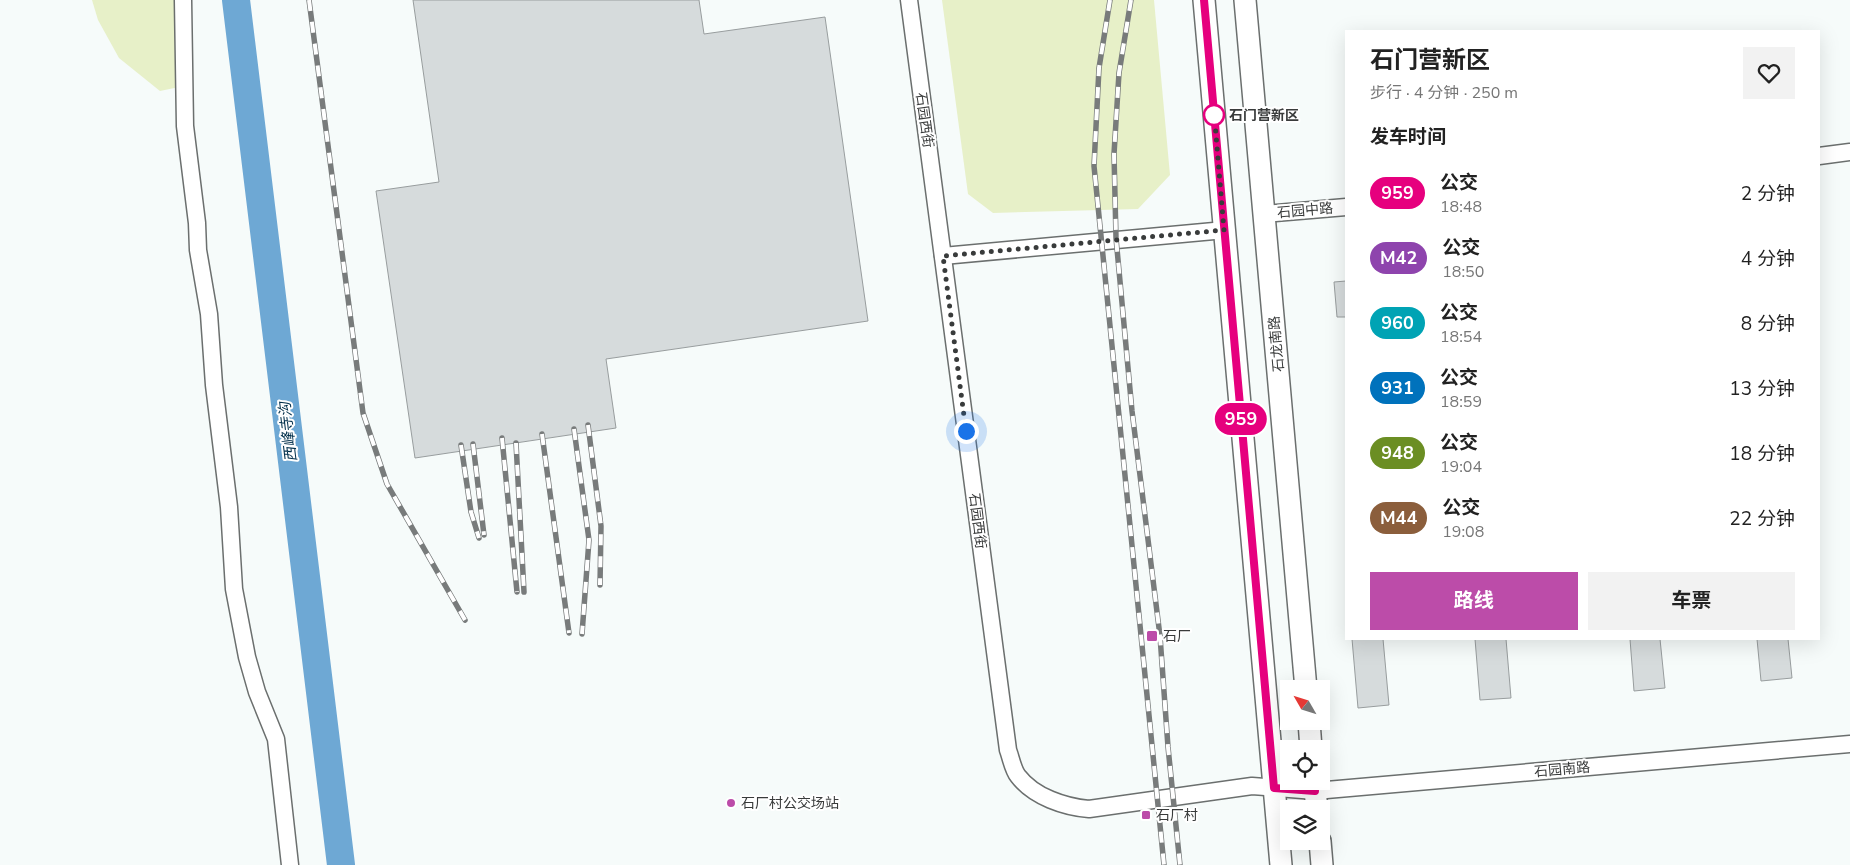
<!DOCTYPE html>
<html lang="zh">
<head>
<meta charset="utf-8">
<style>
	:root { --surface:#fff; --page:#f2f2f2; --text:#222; --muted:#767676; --accent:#bc4ca9 }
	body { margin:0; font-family:"Nunito Sans","Noto Sans SC",sans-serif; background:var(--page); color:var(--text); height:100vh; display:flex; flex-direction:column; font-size:19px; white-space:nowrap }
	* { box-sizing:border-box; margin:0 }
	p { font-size:16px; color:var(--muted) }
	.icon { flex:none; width:28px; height:28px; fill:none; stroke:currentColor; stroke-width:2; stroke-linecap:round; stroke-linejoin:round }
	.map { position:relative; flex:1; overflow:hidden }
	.panel { position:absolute; left:1345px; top:30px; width:475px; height:610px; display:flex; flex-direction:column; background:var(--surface); border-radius:0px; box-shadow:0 5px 20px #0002 }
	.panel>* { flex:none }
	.badge { padding:0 10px; border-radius:16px; font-size:18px; line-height:32px }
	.needle { width:32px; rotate:309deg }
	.fabs { position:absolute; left:1280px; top:680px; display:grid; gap:10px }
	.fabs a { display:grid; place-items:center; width:50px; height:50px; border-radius:0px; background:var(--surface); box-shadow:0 5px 20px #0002; font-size:25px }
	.you { position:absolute; width:25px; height:25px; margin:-12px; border:4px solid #fff; border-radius:50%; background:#1a73e8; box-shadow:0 0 0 8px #1a73e833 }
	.map>.badge { position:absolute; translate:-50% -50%; box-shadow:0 0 0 2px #fff }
	h2 { padding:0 25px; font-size:19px; line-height:45px }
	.round { display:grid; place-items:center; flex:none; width:52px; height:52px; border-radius:0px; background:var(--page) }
	.head { display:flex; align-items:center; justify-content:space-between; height:85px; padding:0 25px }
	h1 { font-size:24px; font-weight:700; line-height:38px }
	.action { display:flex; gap:10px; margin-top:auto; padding:10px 25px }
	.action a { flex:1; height:58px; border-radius:0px; background:var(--accent); color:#fff; font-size:20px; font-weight:700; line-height:58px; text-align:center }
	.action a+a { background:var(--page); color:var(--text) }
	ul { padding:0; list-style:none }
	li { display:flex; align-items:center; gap:15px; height:65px; padding:0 25px }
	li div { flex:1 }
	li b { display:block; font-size:19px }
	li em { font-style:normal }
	li .badge { min-width:55px; font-weight:700; text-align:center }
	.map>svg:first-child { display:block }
</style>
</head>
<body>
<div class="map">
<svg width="1850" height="865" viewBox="0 0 1850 865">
	<rect width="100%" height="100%" fill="#f6fbfa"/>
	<g fill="#e7f0c8">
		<polygon points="92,0 179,0 184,86 160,91 119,58 98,20"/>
		<polygon points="942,0 1154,0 1170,175 1138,209 993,213 968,194"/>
	</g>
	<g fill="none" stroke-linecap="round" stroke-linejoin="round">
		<polyline stroke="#6ea8d4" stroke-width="28" points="236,0 341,865"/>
	</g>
	<g fill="#d6dbdc" stroke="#989d9e">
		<polygon points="413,0 699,0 704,34 825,17 868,321 606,359 616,428 415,458 376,191 439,182"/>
		<polygon points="1346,281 1346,317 1337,317 1334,282"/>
		<polygon points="1352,639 1383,639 1389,705 1358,708"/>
		<polygon points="1475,639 1506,639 1511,698 1480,700"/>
		<polygon points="1630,639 1660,639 1665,688 1634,691"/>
		<polygon points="1757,639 1788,639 1792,678 1761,681"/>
	</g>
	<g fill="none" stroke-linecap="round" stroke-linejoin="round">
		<defs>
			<g id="minor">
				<polyline points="183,0 185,126 197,223 198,250 209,314 214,385 229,507 234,589 247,657 257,692 276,739 290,865"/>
				<path d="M909 0 1008 750C1011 758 1013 770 1018 776 1034 797 1065 807 1089 809L1252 786 1315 791 1850 744"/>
				<polyline points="1819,156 1850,152"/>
				<polyline points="1264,214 1346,207"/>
				<polyline points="943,256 1225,230"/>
			</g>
			<g id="major">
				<polyline points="1204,0 1281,865"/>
				<polyline points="1245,0 1306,689"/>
				<polyline points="1309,721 1311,749"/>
				<polyline points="1314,781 1317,809"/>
				<polyline points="1320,841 1322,865"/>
			</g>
		</defs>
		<use href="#minor" stroke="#6b6f6e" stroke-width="19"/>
		<use href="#major" stroke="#6b6f6e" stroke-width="24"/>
		<use href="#minor" stroke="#fff" stroke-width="16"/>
		<use href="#major" stroke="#fff" stroke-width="21"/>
		<defs>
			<g id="rail">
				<polyline points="309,0 363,413 387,484 465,620"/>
				<polyline points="1110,0 1099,68 1094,166 1164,865"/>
				<polyline points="1131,0 1119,73 1114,154 1116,238 1132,411 1160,636 1168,747 1180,865"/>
				<polyline points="588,425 601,526 600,585"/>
				<polyline points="574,429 589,540 582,634"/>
				<polyline points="542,434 569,633"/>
				<polyline points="502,438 517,592"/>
				<polyline points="516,443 524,592"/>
				<polyline points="473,444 484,535"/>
				<polyline points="461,445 471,512 479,538"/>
			</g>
		</defs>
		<use href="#rail" stroke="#787b7b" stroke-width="5.5"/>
		<use href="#rail" stroke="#fff" stroke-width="4" stroke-dasharray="11" stroke-linecap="butt"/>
	</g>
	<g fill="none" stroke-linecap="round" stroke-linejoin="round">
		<defs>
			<polyline id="line" points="1204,0 1274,788 1315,791 1314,781"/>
		</defs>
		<use href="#line" stroke="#fff" stroke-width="11"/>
		<use href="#line" stroke="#e6007e" stroke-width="8"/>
		<polyline stroke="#393b3b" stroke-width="5" stroke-dasharray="0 9" points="966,431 943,256 1224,230 1214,111 1214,115"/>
	</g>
	<circle fill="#fff" stroke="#e6007e" stroke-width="2.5" cx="1214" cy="115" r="10"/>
	<g fill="#bc4ca9" stroke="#fff" stroke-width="2">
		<rect x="1146" y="630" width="12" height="12" rx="2.5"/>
		<circle cx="731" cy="803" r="5"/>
		<rect x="1141" y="810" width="10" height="10" rx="2.5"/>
	</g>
	<g text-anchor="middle" stroke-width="4" stroke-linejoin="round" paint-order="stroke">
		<g font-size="14" font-weight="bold" fill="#393b3b" stroke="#fff" text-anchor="start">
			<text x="1229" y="120">石门营新区</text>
		</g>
		<g font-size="14" fill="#393b3b" stroke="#fff">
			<text transform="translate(925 120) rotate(82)" y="5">石园西街</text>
			<text transform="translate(1305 210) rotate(-5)" y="5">石园中路</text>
			<text transform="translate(1276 344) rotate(-95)" y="5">石龙南路</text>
			<text transform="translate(978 521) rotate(83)" y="5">石园西街</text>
			<text transform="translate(1562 769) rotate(-5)" y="5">石园南路</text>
		</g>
		<g font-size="14" fill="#393b3b" stroke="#fff" text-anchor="start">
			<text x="1163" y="641">石厂</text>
			<text x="741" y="808">石厂村公交场站</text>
			<text x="1156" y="820">石厂村</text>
		</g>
		<g font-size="15" font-style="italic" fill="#002e4a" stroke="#fff">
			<text transform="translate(288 432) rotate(-97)" y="5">西峰寺沟</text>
		</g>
	</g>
</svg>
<div class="fabs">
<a><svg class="needle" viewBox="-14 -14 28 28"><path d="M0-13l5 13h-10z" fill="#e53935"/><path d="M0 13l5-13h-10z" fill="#767676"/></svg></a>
<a><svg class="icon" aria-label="locate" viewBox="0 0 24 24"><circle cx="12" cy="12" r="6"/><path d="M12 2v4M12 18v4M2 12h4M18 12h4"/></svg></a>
<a><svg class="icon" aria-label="layers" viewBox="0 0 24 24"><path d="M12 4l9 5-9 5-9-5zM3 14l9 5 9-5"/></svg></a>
</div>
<div class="you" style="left:966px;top:431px"></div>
<b class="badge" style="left:1241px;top:419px;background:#e6007e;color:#fff">959</b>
<section class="panel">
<div class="head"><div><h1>石门营新区</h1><p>步行 · 4 分钟 · 250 m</p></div><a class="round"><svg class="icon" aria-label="heart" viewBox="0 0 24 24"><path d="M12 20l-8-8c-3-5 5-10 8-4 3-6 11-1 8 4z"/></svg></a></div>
<h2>发车时间</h2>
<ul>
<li><span class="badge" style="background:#e6007e;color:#fff">959</span><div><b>公交</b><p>18:48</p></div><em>2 分钟</em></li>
<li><span class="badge" style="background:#8e44ad;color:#fff">M42</span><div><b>公交</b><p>18:50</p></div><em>4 分钟</em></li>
<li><span class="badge" style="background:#00a3b4;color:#fff">960</span><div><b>公交</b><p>18:54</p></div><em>8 分钟</em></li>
<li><span class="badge" style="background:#0072bc;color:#fff">931</span><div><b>公交</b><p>18:59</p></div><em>13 分钟</em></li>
<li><span class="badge" style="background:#6b8e23;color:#fff">948</span><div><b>公交</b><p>19:04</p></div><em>18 分钟</em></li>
<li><span class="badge" style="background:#8b5e3c;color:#fff">M44</span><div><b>公交</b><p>19:08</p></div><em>22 分钟</em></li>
</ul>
<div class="action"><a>路线</a><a>车票</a></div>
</section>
</div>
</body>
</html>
